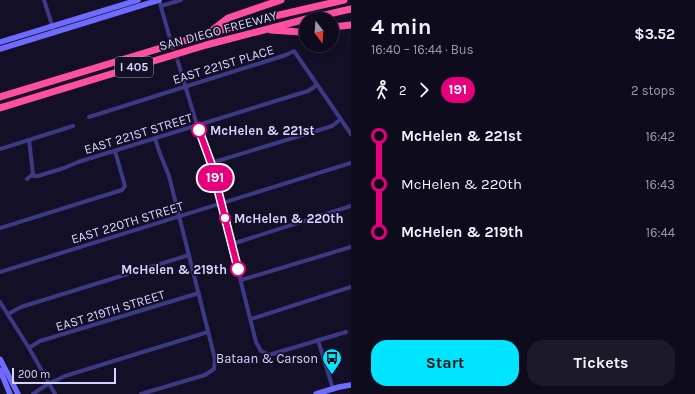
<!DOCTYPE html>
<html lang="en">
<head>
<meta charset="utf-8">
<style>
	:root { --surface:#0e0b1c; --page:#1c1929; --text:#f1f3f6; --muted:#9b9ba3; --line:#2e2b3b; --accent:#00e5ff }
	body { margin:0; font-family:Karla,sans-serif; background:var(--page); color:var(--text); height:100vh; display:flex; flex-direction:column; font-size:15px; white-space:nowrap }
	* { box-sizing:border-box; margin:0 }
	p { font-size:13px; color:var(--muted) }
	.icon { flex:none; width:22px; height:22px; fill:none; stroke:currentColor; stroke-width:2; stroke-linecap:round; stroke-linejoin:round }
	.map { position:relative; flex:1; overflow:hidden }
	.panel { display:flex; flex-direction:column; background:var(--surface); width:344px }
	.panel>* { flex:none }
	.badge { padding:0 8px; border-radius:13px; font-size:14px; line-height:26px }
	.needle { width:26px; rotate:163deg }
	.buttons { position:absolute; left:299px; top:12px; display:grid; gap:8px }
	.buttons a { display:grid; place-items:center; width:40px; height:40px; border-radius:50%; background:var(--surface); box-shadow:0 2px 10px #0003,0 0 0 1px var(--line); font-size:20px }
	.scale { position:absolute; left:12px; bottom:10px; width:104px; box-sizing:border-box; padding-left:4px; border:2px solid #d9d4ff; border-top:0; font-size:11px; line-height:14px; white-space:nowrap; color:#d9d4ff; -webkit-text-stroke:3px #130f26; paint-order:stroke }
	.map>.badge { position:absolute; translate:-50% -50%; box-shadow:0 0 0 2px #fff }
	.legs { display:flex; align-items:center; gap:6px; height:44px; padding:0 20px; font-size:13px }
	.legs p { margin-inline-start:auto }
	.overview { display:flex; align-items:center; justify-content:space-between; height:68px; padding:0 20px }
	h1 { font-size:22px; font-weight:700; line-height:30px }
	.action { display:flex; gap:8px; margin-top:auto; padding:8px 20px }
	.action a { flex:1; height:46px; border-radius:16px; background:var(--accent); color:#111; font-size:16px; font-weight:700; line-height:46px; text-align:center }
	.action a+a { background:var(--page); color:var(--text) }
	ul { padding:0 20px; list-style:none }
	li { display:flex; align-items:center; gap:14px; height:48px; font-size:15px }
	li i { display:grid; place-items:center; width:6px; height:100%; margin:0 5px; background:currentColor }
	li i::after { content:''; width:10px; height:10px; margin:-5px; border:3px solid; border-radius:50%; background:var(--surface) }
	li p { margin-inline-start:auto }
	li:first-child i { background:linear-gradient(#0000 50%,currentColor 0) }
	li:last-child i { background:linear-gradient(currentColor 50%,#0000 0) }
	main { display:flex; flex:1; min-height:0 }
	.map>svg:first-child { display:block }
</style>
</head>
<body>
<main>
<div class="map">
<svg width="351" height="394" viewBox="0 0 351 394">
	<rect width="100%" height="100%" fill="#130f26"/>
	<g fill="none" stroke-linecap="round" stroke-linejoin="round">
		<polyline stroke="#312d47" stroke-width="4" stroke-dasharray="4 2" stroke-linecap="butt" points="169,35 178,62"/>
		<g stroke="#3d3a85" stroke-width="4">
			<polyline points="44,0 53,28"/>
			<polyline points="159,0 169,35"/>
			<polyline points="161,6 181,0"/>
			<polyline points="178,62 197,125 211,163 256,342 261,351 269,355 346,332"/>
			<polyline points="89,117 286,55 294,51 351,134"/>
			<polyline points="29,140 33,174"/>
			<polyline points="0,149 73,126"/>
			<polyline points="211,163 332,126 341,119"/>
			<polyline points="33,174 34,176 38,176 64,168 78,162 308,91 317,85"/>
			<polyline points="27,179 33,174"/>
			<polyline points="0,228 122,190 125,186 115,151"/>
			<polyline points="232,244 351,206"/>
			<polyline points="0,272 351,163"/>
			<polyline points="241,280 351,247"/>
			<polyline points="0,302 29,348 55,394"/>
			<polyline points="8,314 21,307 189,255"/>
			<polyline points="251,319 351,287"/>
			<polyline points="318,340 333,389"/>
			<polyline points="29,348 40,341 199,293"/>
			<polyline points="33,394 48,384 65,376 208,332"/>
			<polyline points="141,394 205,375 214,369 215,359 169,176 159,151 155,138"/>
		</g>
		<g stroke="#6f6bff" stroke-width="5.5">
			<polyline points="0,42 138,0"/>
			<polyline points="0,49 159,0"/>
			<polyline points="0,359 18,394"/>
			<polyline points="0,370 10,394"/>
			<polyline points="316,394 339,387 351,385"/>
		</g>
		<g stroke="#ff4fa3" stroke-width="7">
			<polyline points="307,19 351,9"/>
			<polyline points="332,27 351,25"/>
			<polyline points="271,30 300,32 306,31"/>
			<polyline points="210,32 228,18 281,0"/>
			<polyline points="0,97 207,34 262,19 344,0"/>
			<polyline points="0,108 206,45 306,19"/>
		</g>
	</g>
	<g fill="none" stroke-linecap="round" stroke-linejoin="round">
		<defs>
			<polyline id="line-1" points="199,130 211,163 238,269"/>
		</defs>
		<use href="#line-1" stroke="#fff" stroke-width="9"/>
		<use href="#line-1" stroke="#e6007e" stroke-width="6"/>
	</g>
	<defs>
		<symbol id="bus-pin" viewBox="-11 -11 22 30"><path d="M0 17L-7.5 6A9.5 9.5 0 1 1 7.5 6Z" fill="#00e5ff" stroke="#130f26"/><path d="M-5-6H5V4H4V6H2V4H-2V6H-4V4H-5ZM-3.5-4V0h7V-4ZM-3.5 1.2v1.5H-2V1.2ZM2 1.2v1.5H3.5V1.2Z" fill="#111"/></symbol>
	</defs>
	<g fill-rule="evenodd">
		<use href="#bus-pin" x="321" y="347" width="22" height="30"/>
	</g>
	<g fill="#fff" stroke="#e6007e" stroke-width="2">
		<circle cx="199" cy="130" r="7"/>
		<circle cx="225" cy="218" r="5"/>
		<circle cx="238" cy="269" r="7"/>
	</g>
	<g text-anchor="middle" stroke-width="3.5" stroke-linejoin="round" paint-order="stroke">
		<rect fill="#130f26" stroke="#9e99be" stroke-width="1" x="115" y="57" width="38" height="20" rx="3"/>
		<g font-size="12" font-weight="bold" fill="#d9d4ff">
			<text x="134" y="71">I 405</text>
		</g>
		<g font-size="13" fill="#d9d4ff" stroke="#130f26">
			<text transform="translate(218 30) rotate(-15)" y="5">SAN DIEGO FREEWAY</text>
			<text transform="translate(223 64) rotate(-17)" y="5">EAST 221ST PLACE</text>
			<text transform="translate(138 133) rotate(-17)" y="5">EAST 221ST STREET</text>
			<text transform="translate(127 222) rotate(-17)" y="5">EAST 220TH STREET</text>
			<text transform="translate(110 310) rotate(-17)" y="5">EAST 219TH STREET</text>
		</g>
		<g font-size="13" font-weight="bold" fill="#d9d4ff" stroke="#130f26" text-anchor="start">
			<text x="210" y="135">McHelen &amp; 221st</text>
			<text x="234" y="223">McHelen &amp; 220th</text>
			<text x="227" y="274" text-anchor="end">McHelen &amp; 219th</text>
		</g>
		<g font-size="13" fill="#d9d4ff" stroke="#130f26" text-anchor="end">
			<text x="318" y="363">Bataan &amp; Carson</text>
		</g>
	</g>
</svg>
<div class="buttons">
<a><svg class="needle" viewBox="-14 -14 28 28"><path d="M0-13l5 13h-10z" fill="#e53935"/><path d="M0 13l5-13h-10z" fill="#9b9ba3"/></svg></a>
</div>
<div class="scale">200 m</div>
<b class="badge" style="left:215px;top:178px;background:#e6007e;color:#fff">191</b>
</div>
<section class="panel">
<div class="overview"><div><h1>4 min</h1><p>16:40 – 16:44 · Bus</p></div><b>$3.52</b></div>
<div class="legs"><svg class="icon" aria-label="walk" viewBox="0 0 24 24"><circle cx="13" cy="4" r="2"/><path d="M13 8l-2 6 4 7M11 14l-3 7M7 12l3-4h3l4 4"/></svg>2<svg class="icon" aria-label="forward" viewBox="0 0 24 24"><path d="M9 5l7 7-7 7"/></svg><b class="badge" style="background:#e6007e;color:#fff">191</b><p>2 stops</p></div>
<ul>
<li><i style="color:#e6007e"></i><b>McHelen &amp; 221st</b><p>16:42</p></li>
<li><i style="color:#e6007e"></i><span>McHelen &amp; 220th</span><p>16:43</p></li>
<li><i style="color:#e6007e"></i><b>McHelen &amp; 219th</b><p>16:44</p></li>
</ul>
<div class="action"><a>Start</a><a>Tickets</a></div>
</section>
</main>
</body>
</html>
